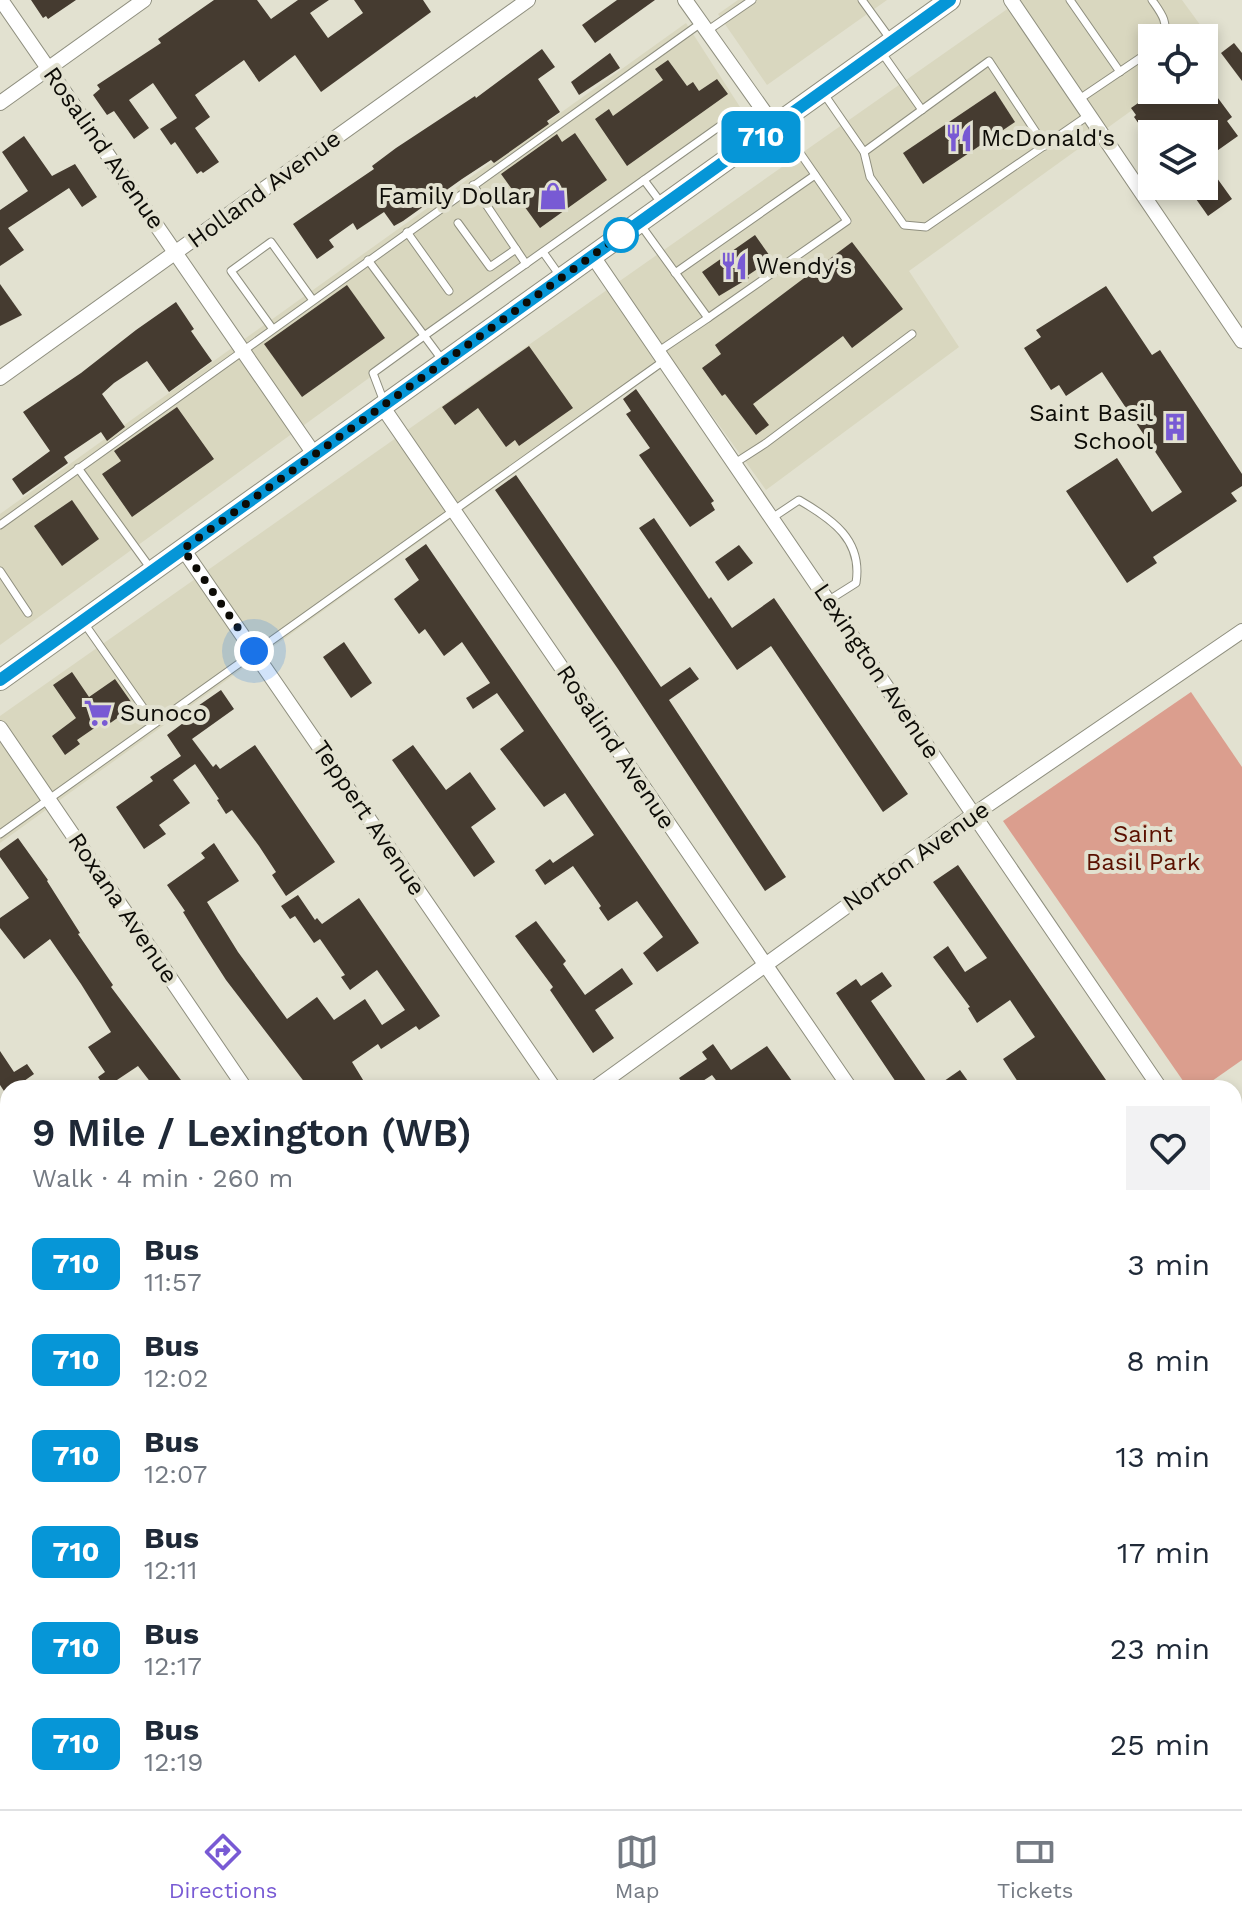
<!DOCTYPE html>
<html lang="en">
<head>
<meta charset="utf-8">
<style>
	:root { --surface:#fff; --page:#f2f2f3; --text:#1f2937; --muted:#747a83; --line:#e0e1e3; --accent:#785ad4 }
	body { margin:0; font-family:"Work Sans",sans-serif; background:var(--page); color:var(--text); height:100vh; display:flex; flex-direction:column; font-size:30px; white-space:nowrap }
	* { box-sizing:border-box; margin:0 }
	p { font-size:26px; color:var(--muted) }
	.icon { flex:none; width:44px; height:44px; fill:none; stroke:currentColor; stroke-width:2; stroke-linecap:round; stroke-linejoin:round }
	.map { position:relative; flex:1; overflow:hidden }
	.drawer { position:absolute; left:0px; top:1080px; width:1242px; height:730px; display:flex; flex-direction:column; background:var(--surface); border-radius:24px 24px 0 0; box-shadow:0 4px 12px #0003 }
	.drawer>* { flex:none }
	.badge { padding:0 16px; border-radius:12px; font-size:28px; line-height:52px }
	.fabs { position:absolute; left:1138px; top:24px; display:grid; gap:16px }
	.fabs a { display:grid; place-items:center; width:80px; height:80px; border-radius:0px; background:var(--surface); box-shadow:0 4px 12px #0003; font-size:40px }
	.you { position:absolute; width:40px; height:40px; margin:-20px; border:6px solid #fff; border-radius:50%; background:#1a73e8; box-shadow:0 0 0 12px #1a73e833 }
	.map>.badge { position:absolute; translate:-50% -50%; box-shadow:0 0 0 4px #fff }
	.round { display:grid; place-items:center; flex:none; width:84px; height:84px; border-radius:0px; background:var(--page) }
	.overview { display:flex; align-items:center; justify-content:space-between; height:136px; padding:0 32px }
	h1 { font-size:38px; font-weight:600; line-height:60px }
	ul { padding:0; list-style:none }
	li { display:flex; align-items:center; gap:24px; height:96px; padding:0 32px }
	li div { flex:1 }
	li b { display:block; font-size:30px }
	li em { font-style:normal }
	li .badge { min-width:88px; font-weight:700; text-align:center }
	.menu { display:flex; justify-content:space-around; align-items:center; height:112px; border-top:2px solid var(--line); background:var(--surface); font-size:22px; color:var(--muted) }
	.menu a { display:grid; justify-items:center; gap:4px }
	.menu .current { color:var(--accent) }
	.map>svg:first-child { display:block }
</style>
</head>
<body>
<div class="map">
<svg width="1242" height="1809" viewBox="0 0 1242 1809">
	<rect width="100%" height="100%" fill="#e2e1d0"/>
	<g fill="#d9d7bf">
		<polygon points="738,0 887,0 767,85 718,14"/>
		<polygon points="1020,0 1182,0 1217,48 1204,58 1204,38 1152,38 1152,90 1160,90 909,271 959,347 766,490 672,360 0,843 0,716"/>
		<polygon points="686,23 740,107 739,114 553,245 0,645 0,514"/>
	</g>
	<g fill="#db9e8e">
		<polygon points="1191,692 1242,767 1242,1060 1202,1088 1188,1088 1003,821"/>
		<polygon points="0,1652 8,1664 8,1802 102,1802 107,1809 0,1809"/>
		<polygon points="462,1802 704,1802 709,1809 467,1809"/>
	</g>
	<g fill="#453b30">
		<polygon points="31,0 76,0 48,19 46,16 43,18"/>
		<polygon points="214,0 257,0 271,19 298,0 329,0 310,13 328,38 363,13 354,0 423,0 431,12 321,92 295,55 259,82 244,60 195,95 210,117 195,128 219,162 203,173 201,171 197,174 175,142 171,145 160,129 177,118 153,83 129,100 149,128 134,139 114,111 107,115 93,95 100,89 97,85 161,43 158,39"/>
		<polygon points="617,0 655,0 595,43 582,25"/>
		<polygon points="1234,43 1242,53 1242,81 1221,53"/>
		<polygon points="542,49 555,67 538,79 560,112 547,121 549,124 494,163 491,160 462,179 403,221 394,226 384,212 357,230 353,223 329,240 334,247 317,259 293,224 374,169 372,166 396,148 475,96 476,98"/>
		<polygon points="610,53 620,68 579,95 571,82"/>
		<polygon points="668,60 687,86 693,82 699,91 717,79 728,94 627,166 595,119 609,109 613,116 663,80 655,69"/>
		<polygon points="1157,90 1212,90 1232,117 1227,121 1238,136 1204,160 1232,199 1208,216 1196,199 1199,197 1191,186 1204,186 1204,134 1146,134 1134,117 1136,115 1131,108"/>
		<polygon points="995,91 1015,122 923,184 903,153"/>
		<polygon points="575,133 607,180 540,228 501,174 557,134 562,142"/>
		<polygon points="24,136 52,176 75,164 97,197 82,207 69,188 8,228 24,250 0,266 0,210 28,191 2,152"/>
		<polygon points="755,235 772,259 747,276 749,278 719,296 702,272"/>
		<polygon points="852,242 903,309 852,348 843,336 753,404 769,425 756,435 725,394 722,396 702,368 721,354 715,345"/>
		<polygon points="0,284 22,315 0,326"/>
		<polygon points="347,285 385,338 302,397 264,344"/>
		<polygon points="1106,286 1152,355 1160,350 1242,474 1242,486 1231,493 1237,501 1153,557 1157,563 1127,583 1066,491 1117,458 1152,512 1182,492 1102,372 1066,396 1059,385 1051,390 1024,348 1041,337 1036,330"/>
		<polygon points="176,302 194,329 191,331 212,361 169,392 147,361 114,383 102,394 125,427 107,441 101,432 64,457 68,463 23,495 12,479 50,451 23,412 81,373 136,330"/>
		<polygon points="529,346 573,408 519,446 515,440 506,447 478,408 455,425 442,407"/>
		<polygon points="636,389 714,501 711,503 715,510 690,527 639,455 650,448 626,414 631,411 623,399"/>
		<polygon points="177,407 214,459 132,517 102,474 121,461 114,451"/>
		<polygon points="516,475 661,687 690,667 699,679 669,700 786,877 765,891 618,669 495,490"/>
		<polygon points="72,500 99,539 62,566 34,526"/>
		<polygon points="654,518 709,599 711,597 732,628 774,598 908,794 883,812 771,646 737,670 639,528"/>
		<polygon points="426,544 699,943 657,972 643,953 663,937 637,901 608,921 599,908 601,906 573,866 545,885 535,870 550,859 553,863 594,835 565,793 544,807 500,749 524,731 497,693 473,709 466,698 490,683 462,642 444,656 425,629 419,634 394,599 419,580 405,559"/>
		<polygon points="739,545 753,563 728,581 715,562"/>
		<polygon points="344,642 372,683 351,698 323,657"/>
		<polygon points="72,672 89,697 115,679 134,706 109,724 106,720 77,740 80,744 65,755 52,736 76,718 53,685"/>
		<polygon points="221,690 234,709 192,739 213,767 216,764 220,769 255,745 335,862 286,896 272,875 276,872 259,846 232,810 226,814 217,800 219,799 195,764 173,780 190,803 159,825 166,834 144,849 116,807 153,781 150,777 181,756 167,735 198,712 195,708"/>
		<polygon points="413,745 446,790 470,772 496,809 471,827 495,862 474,877 392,760"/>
		<polygon points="18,838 48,880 47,881 80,933 78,934 113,985 111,987 187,1088 155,1088 138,1066 105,1088 98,1077 105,1072 88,1047 111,1032 81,984 50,939 24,959 0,928 0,918 29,898 0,857 0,851"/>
		<polygon points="214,843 239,881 207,902 238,952 287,1019 317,997 334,1020 365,999 382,1025 405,1010 377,970 350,990 341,977 345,975 320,939 314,943 295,916 290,919 281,906 298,895 315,920 317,918 322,924 359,898 440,1016 419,1030 416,1026 381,1049 378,1044 352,1062 368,1088 309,1088 226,980 199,938 183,912 185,911 167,885 205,858 201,853"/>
		<polygon points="958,865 1106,1080 1104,1081 1109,1088 1022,1088 1003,1059 1035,1037 1010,1000 977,1023 968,1008 970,1007 933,957 948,946 965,972 987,958 933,882"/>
		<polygon points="536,921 566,961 563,964 585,995 622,968 633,984 595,1010 614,1038 593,1053 550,990 553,987 515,936"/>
		<polygon points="882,972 892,986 871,1001 931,1088 900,1088 836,993 856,979 861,986"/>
		<polygon points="713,1044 731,1070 767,1046 797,1088 722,1088 712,1075 692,1088 686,1088 679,1078 707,1059 702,1052"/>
		<polygon points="0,1051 14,1072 27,1064 34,1074 14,1088 8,1088 6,1094 0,1085"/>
		<polygon points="960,1070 973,1088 934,1088"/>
	</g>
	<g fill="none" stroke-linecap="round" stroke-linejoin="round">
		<defs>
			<g id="service">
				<polyline points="862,0 891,40"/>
				<polyline points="1070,0 1120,72"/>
				<path d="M1152 0C1161 13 1169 22 1163 38"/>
				<polyline points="707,31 752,0"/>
				<polyline points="882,53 922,110"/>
				<polyline points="824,94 864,152 870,177 904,225 926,227 1089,115"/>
				<polyline points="1078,100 1152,50"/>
				<polyline points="864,152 989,61 1045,146"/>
				<polyline points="644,180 662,204"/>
				<polyline points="473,185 526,264"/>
				<polyline points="458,223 490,267 516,249"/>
				<polyline points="640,224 708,318 847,221 780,124"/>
				<polyline points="407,232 449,291"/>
				<polyline points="543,252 560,276"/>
				<polyline points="368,260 443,361"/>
				<polyline points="675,273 815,175"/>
				<polyline points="272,328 231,271 271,242 312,299"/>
				<polyline points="659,351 708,318"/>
				<polyline points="384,402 373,373 424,336 737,114 769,125"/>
				<polyline points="735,463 766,443 912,334"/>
				<polyline points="78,468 151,569"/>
				<path d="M772 518 799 500C832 519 863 540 856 583L829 600"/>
				<polyline points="0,525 701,23"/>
				<polyline points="0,571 28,613"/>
				<polyline points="84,623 154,723"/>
				<polyline points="0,834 665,360"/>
			</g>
			<g id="minor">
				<polyline points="1,0 314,454"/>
				<polyline points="685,0 775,127"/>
				<polyline points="1011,0 1242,341"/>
				<polyline points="0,103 144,0"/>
				<polyline points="592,255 1160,1088"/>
				<polyline points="0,378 528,0"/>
				<polyline points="382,406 850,1088"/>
				<polyline points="183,549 554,1088"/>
				<polyline points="0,728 245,1088"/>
				<polyline points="595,1088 973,815 1242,631"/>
				<polyline points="0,1179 8,1190"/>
				<polyline points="1234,1197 1242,1209"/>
				<polyline points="1234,1498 1242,1493"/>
				<polyline points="0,1515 8,1510"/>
				<polyline points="0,1632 8,1644"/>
				<polyline points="1234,1650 1242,1661"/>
				<polyline points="115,1802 120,1809"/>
				<polyline points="425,1802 430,1809"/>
				<polyline points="732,1802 737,1809"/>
				<polyline points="1039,1802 1044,1809"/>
				<polyline points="804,1809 813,1802"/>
			</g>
			<polyline id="secondary" points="0,680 950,0"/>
		</defs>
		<use href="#service" stroke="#8f8f7f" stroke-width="9"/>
		<use href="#minor" stroke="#8f8f7f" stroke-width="16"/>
		<use href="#secondary" stroke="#8f8f7f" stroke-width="22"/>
		<use href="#service" stroke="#fff" stroke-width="7"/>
		<use href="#minor" stroke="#fff" stroke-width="14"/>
		<use href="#secondary" stroke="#fff" stroke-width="20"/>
	</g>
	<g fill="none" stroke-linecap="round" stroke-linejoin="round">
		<defs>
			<polyline id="line" points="0,680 950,0"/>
		</defs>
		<use href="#line" stroke="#fff" stroke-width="18"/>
		<use href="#line" stroke="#0696d7" stroke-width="12"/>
		<polyline stroke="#0d0c07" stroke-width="8" stroke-dasharray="0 14.4" points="254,651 183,549 621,235"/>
	</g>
	<defs>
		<symbol id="restaurant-bare" viewBox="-9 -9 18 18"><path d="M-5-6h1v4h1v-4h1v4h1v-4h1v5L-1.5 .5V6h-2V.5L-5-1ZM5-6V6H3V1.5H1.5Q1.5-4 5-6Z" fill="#785ad4" stroke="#e2e1d0" stroke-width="2.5" paint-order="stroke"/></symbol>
		<symbol id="shop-bare" viewBox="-9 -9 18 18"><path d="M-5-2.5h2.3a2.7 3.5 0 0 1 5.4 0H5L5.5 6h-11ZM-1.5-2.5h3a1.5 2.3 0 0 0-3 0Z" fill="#785ad4" stroke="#e2e1d0" stroke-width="2.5" paint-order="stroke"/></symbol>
		<symbol id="building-bare" viewBox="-9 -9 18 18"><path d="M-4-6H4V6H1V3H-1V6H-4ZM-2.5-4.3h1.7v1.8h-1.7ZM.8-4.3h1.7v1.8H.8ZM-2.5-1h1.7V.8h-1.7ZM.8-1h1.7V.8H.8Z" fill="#785ad4" stroke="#e2e1d0" stroke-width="2.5" paint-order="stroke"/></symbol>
		<symbol id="supermarket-bare" viewBox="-9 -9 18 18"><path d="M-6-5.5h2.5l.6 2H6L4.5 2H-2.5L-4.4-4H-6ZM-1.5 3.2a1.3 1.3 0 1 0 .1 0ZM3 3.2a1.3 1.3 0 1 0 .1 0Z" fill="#785ad4" stroke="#e2e1d0" stroke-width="2.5" paint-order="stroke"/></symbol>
	</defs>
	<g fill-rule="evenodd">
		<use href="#restaurant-bare" x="939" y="118" width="40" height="40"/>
		<use href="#shop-bare" x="533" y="176" width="40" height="40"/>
		<use href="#restaurant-bare" x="714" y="246" width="40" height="40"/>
		<use href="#building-bare" x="1155" y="407" width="40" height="40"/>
		<use href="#supermarket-bare" x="78" y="693" width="40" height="40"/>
	</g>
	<circle fill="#fff" stroke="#0696d7" stroke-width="4" cx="621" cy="235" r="16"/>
	<g text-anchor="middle" stroke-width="8" stroke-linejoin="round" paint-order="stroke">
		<g font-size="24" fill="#0d0c07" stroke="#e2e1d0" text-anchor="start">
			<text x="981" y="146">McDonald's</text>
			<text x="531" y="204" text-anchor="end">Family Dollar</text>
			<text x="756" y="274">Wendy's</text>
			<text x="1153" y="421" text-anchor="end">Saint Basil<tspan x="1153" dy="28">School</tspan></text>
			<text x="120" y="721">Sunoco</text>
		</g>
		<g font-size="24" fill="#0d0c07" stroke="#e2e1d0">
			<text transform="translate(104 148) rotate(55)" y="8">Rosalind Avenue</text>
			<text transform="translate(264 189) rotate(-36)" y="8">Holland Avenue</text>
			<text transform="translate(877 671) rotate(56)" y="8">Lexington Avenue</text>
			<text transform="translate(616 747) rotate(56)" y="8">Rosalind Avenue</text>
			<text transform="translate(369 818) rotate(56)" y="8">Teppert Avenue</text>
			<text transform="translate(916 856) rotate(-35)" y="8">Norton Avenue</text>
			<text transform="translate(123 908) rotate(56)" y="8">Roxana Avenue</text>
		</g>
		<g font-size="24" fill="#5a1000" stroke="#e2e1d0">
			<text x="1143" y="842">Saint<tspan x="1143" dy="28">Basil Park</tspan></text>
		</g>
	</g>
</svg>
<div class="fabs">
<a><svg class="icon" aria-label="locate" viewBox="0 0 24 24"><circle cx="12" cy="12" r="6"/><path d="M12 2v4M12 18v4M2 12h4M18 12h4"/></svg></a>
<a><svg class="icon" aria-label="layers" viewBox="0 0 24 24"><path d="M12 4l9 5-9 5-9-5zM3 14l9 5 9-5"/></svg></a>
</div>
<div class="you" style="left:254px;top:651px"></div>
<b class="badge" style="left:761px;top:137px;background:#0696d7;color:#fff">710</b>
<section class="drawer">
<div class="overview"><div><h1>9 Mile / Lexington (WB)</h1><p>Walk · 4 min · 260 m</p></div><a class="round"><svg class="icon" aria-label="heart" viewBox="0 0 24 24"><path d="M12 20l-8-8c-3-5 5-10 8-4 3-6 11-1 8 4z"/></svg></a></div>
<ul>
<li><span class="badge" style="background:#0696d7;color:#fff">710</span><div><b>Bus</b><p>11:57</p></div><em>3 min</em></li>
<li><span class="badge" style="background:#0696d7;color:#fff">710</span><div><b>Bus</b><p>12:02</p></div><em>8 min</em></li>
<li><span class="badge" style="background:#0696d7;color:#fff">710</span><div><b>Bus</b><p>12:07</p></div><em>13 min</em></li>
<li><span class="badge" style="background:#0696d7;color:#fff">710</span><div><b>Bus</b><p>12:11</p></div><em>17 min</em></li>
<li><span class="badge" style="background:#0696d7;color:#fff">710</span><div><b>Bus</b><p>12:17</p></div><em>23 min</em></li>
<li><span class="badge" style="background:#0696d7;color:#fff">710</span><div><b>Bus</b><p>12:19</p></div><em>25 min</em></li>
</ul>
</section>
</div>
<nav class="menu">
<a class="current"><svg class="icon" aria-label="directions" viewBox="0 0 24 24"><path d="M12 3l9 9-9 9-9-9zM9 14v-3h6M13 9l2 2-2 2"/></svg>Directions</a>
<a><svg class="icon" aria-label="map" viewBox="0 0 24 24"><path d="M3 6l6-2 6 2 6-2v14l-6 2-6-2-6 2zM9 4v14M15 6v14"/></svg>Map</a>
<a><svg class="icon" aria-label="tickets" viewBox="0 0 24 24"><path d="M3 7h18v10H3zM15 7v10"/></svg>Tickets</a>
</nav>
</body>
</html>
